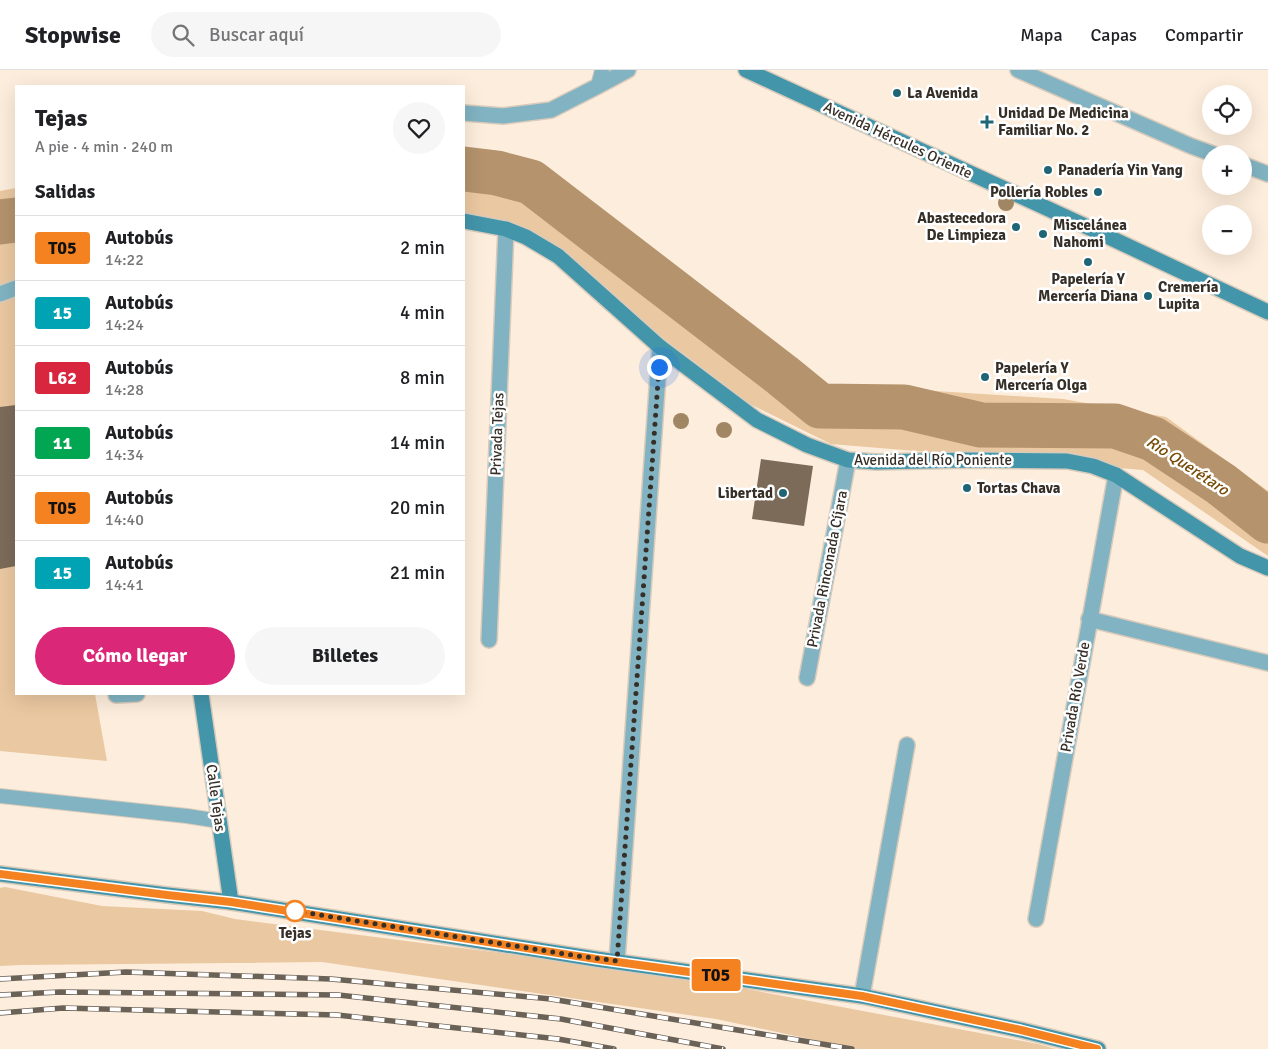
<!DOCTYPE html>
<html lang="es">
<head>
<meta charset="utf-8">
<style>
	:root { --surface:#fff; --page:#f6f6f6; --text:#202124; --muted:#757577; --line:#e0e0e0; --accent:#db2777 }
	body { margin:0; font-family:Signika,sans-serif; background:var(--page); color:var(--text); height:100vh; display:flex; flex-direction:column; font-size:19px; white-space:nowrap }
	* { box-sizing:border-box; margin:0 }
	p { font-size:16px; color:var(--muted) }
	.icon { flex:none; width:28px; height:28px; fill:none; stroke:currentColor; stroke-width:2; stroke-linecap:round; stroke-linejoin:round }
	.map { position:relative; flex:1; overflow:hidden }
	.side { position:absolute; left:15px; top:15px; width:450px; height:610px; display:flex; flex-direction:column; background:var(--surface); border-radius:0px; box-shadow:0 5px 20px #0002 }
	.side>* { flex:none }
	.badge { padding:0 10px; border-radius:4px; font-size:18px; line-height:32px }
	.buttons { position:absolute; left:1202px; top:15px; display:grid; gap:10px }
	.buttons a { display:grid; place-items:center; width:50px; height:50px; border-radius:50%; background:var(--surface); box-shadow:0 5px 20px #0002; font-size:25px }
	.you { position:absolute; width:25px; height:25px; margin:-12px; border:4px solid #fff; border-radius:50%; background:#1a73e8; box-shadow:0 0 0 8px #1a73e833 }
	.map>.badge { position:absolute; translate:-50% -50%; box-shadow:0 0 0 2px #fff }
	h2 { padding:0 20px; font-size:19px; line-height:45px }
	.round { display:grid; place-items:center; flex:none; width:52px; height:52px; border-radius:26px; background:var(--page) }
	.headline { display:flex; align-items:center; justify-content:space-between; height:85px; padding:0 20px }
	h1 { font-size:24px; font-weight:800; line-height:38px }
	.button { display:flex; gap:10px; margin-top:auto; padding:10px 20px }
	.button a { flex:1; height:58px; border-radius:30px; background:var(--accent); color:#fff; font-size:20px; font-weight:800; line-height:58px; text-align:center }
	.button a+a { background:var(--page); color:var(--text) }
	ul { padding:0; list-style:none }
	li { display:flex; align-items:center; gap:15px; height:65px; padding:0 20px; border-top:1px solid var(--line) }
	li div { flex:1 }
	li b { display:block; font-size:19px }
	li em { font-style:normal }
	li .badge { min-width:55px; font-weight:700; text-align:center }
	header { display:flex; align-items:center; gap:30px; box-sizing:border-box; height:70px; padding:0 25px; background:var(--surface); border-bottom:1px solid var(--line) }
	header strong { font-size:24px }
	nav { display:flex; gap:28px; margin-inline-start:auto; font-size:18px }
	.search { width:350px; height:45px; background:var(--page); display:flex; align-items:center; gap:12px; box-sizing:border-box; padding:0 18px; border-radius:28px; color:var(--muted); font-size:19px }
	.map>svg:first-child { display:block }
</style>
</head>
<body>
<header>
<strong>Stopwise</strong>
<div class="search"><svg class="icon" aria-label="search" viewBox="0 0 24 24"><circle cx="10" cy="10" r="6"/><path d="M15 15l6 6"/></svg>Buscar aquí</div>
<nav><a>Mapa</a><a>Capas</a><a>Compartir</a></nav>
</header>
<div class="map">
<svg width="1268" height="979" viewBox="0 0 1268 979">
	<rect width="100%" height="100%" fill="#fdeddc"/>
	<g fill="#eac8a1">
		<polygon points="464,79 537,100 723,244 825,314 1063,329 1166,347 1268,421 1268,486 1143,400 831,374 750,334 526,164 464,150"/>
		<polygon points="16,118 16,624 95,624 107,691 0,681 0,121"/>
		<polygon points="5,817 102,836 202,841 235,849 672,905 1038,974 1056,979 856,979 716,949 322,892 20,895 0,896 0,818"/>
	</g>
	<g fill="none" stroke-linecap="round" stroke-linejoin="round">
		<g stroke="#b4936d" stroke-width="45">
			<polyline points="464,99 497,103 531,112 782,305 820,336 904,337 981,355 1115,356 1153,369 1221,414 1268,451"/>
			<polyline points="0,152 16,150"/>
		</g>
	</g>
	<g fill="#7c6b59">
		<polygon points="16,335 16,496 0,499 0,337"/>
		<polygon points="761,389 813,396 804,456 752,449"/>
	</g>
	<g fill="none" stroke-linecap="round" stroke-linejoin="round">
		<defs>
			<g id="lane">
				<polyline points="598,16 602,0"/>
				<polyline points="0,726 187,746 219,751"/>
			</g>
			<g id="street">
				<polyline points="1018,0 1191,76 1213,84"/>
				<polyline points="464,43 503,46 551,40 598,16 628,0"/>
				<polyline points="1244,95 1268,104"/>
				<polyline points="0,224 16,218"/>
				<polyline points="1089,549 1268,593"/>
				<polyline points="489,570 506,159"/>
				<polyline points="807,608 848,390"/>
				<polyline points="116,625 137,624"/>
				<polyline points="1036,849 1116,405"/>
				<polyline points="617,891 660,277"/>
				<polyline points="862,926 907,675"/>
			</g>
			<g id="secondary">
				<polyline points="746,0 1081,154 1268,242"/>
				<polyline points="464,151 506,159 526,167 558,186 660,277 757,350 807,375 848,390 876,392 966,390 1067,391 1093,396 1116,405 1240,486 1268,498"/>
				<polyline points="201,624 231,832"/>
				<polyline points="0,804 167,825 231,832 596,889 862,926 1021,960 1098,979"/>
			</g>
		</defs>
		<use href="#lane" stroke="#d9cbbb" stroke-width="16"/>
		<use href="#street" stroke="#d9cbbb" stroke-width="18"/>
		<use href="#secondary" stroke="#d9cbbb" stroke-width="18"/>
		<use href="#lane" stroke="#81b3c2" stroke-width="14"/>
		<use href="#street" stroke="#81b3c2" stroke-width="15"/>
		<use href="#secondary" stroke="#4395aa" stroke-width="15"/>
		<defs>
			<g id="rail">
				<polyline points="0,909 126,902 331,909 551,929 852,979"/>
				<polyline points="0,925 60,922 338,925 561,949 723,979"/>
				<polyline points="0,943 63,938 337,945 558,969 614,979"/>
			</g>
		</defs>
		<use href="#rail" stroke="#6b6257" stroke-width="5.5"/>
		<use href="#rail" stroke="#fff" stroke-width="4" stroke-dasharray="11" stroke-linecap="butt"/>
	</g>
	<g fill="#a08663">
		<circle cx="1006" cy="133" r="8"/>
		<circle cx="681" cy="351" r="8"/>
		<circle cx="724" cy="360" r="8"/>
	</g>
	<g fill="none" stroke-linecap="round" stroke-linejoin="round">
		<defs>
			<polyline id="line" points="0,804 167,825 231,832 596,889 862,926 1021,960 1097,979"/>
		</defs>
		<use href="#line" stroke="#fff" stroke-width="11"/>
		<use href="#line" stroke="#f58220" stroke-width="8"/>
		<polyline stroke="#362f27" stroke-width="5" stroke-dasharray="0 9" points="295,841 578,886 617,891 659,297"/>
	</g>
	<g fill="#206576" stroke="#fff" stroke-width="2">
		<circle cx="897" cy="23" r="5"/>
		<path d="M984.5 44.5h5v5h5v5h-5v5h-5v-5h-5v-5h5z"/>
		<circle cx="1048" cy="100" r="5"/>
		<circle cx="1098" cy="122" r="5"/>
		<circle cx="1016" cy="157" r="5"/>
		<circle cx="1043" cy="164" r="5"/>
		<circle cx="1088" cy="192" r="5"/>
		<circle cx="1148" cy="226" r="5"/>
		<circle cx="985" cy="307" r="5"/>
		<circle cx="967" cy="418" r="5"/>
		<circle cx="783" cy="423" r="5"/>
	</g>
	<circle fill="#fff" stroke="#f58220" stroke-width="2.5" cx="295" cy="841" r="10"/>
	<g text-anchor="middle" stroke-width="5" stroke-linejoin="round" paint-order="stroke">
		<g font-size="15" font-weight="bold" fill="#362f27" stroke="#fff" text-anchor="start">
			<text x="907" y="28">La Avenida</text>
			<text x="998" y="48">Unidad De Medicina<tspan x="998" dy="17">Familiar No. 2</tspan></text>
			<text x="1058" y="105">Panadería Yin Yang</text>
			<text x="1088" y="127" text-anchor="end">Pollería Robles</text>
			<text x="1006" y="153" text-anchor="end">Abastecedora<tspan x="1006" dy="17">De Limpieza</tspan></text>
			<text x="1053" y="160">Miscelánea<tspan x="1053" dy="17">Nahomi</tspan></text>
			<text x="1088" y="214" text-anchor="middle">Papelería Y<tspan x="1088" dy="17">Mercería Diana</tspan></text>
			<text x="1158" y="222">Cremería<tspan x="1158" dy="17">Lupita</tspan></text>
			<text x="995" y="303">Papelería Y<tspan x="995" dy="17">Mercería Olga</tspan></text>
			<text x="977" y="423">Tortas Chava</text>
			<text x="773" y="428" text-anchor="end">Libertad</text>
		</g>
		<g font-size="15" fill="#362f27" stroke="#fff">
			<text transform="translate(898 70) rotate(25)" y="5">Avenida Hércules Oriente</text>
			<text transform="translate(497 364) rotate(-88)" y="5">Privada Tejas</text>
			<text x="933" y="395">Avenida del Río Poniente</text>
			<text transform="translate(827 499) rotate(-79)" y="5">Privada Rinconada Cíjara</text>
			<text transform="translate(1075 627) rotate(-80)" y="5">Privada Río Verde</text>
			<text transform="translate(216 728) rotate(82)" y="5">Calle Tejas</text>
		</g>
		<g font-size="15" font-weight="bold" fill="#362f27" stroke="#fff">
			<text x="295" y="868">Tejas</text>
		</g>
		<g font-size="16" font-style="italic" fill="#774b06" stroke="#fff">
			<text transform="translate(1188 395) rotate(33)" y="6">Río Querétaro</text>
		</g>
	</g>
</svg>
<div class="buttons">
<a><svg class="icon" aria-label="locate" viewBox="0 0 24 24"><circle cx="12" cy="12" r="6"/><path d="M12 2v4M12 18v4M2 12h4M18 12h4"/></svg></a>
<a>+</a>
<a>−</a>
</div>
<div class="you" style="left:659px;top:297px"></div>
<b class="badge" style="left:716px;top:905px;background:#f58220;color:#111">T05</b>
<section class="side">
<div class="headline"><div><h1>Tejas</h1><p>A pie · 4 min · 240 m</p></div><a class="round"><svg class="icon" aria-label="heart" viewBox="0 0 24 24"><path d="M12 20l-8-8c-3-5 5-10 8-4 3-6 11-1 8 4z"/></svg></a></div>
<h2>Salidas</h2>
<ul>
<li><span class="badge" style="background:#f58220;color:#111">T05</span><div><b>Autobús</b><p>14:22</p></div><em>2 min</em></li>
<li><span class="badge" style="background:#00a3b4;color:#fff">15</span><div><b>Autobús</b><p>14:24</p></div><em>4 min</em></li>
<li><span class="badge" style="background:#d7263d;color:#fff">L62</span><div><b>Autobús</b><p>14:28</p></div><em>8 min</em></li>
<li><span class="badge" style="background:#00a651;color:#fff">11</span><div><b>Autobús</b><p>14:34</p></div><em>14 min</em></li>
<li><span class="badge" style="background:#f58220;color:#111">T05</span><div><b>Autobús</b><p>14:40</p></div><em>20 min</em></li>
<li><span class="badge" style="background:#00a3b4;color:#fff">15</span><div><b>Autobús</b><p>14:41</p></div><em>21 min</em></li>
</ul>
<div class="button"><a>Cómo llegar</a><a>Billetes</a></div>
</section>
</div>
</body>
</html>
